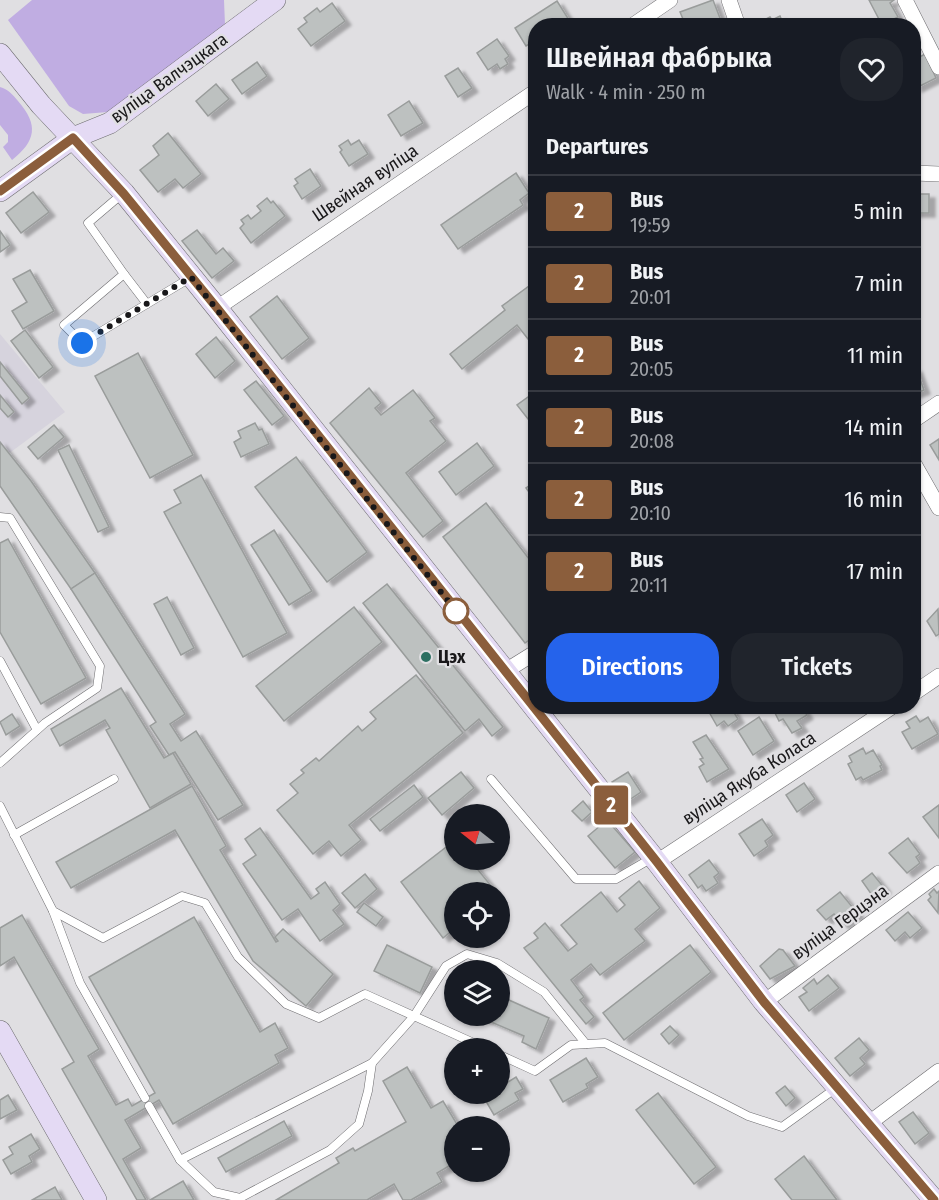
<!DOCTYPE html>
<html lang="en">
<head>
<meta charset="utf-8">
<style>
	:root { --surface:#171b24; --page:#20242c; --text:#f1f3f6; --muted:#9ea1a6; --line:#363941; --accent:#2563eb }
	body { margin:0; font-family:"Fira Sans Condensed",sans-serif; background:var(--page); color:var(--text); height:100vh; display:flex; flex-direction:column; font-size:22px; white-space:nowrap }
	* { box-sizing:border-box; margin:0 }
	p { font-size:20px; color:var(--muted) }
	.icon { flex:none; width:33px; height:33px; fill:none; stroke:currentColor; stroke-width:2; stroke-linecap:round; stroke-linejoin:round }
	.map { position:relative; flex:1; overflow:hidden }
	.drawer { position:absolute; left:528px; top:18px; width:393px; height:696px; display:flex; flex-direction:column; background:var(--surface); border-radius:24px; box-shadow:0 2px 4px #0004 }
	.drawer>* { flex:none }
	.badge { padding:0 12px; border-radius:4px; font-size:21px; line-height:39px }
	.needle { width:39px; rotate:287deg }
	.fabs { position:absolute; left:444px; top:804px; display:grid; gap:12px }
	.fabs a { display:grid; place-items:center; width:66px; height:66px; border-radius:50%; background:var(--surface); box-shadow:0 2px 4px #0004; font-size:30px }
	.you { position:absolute; width:30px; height:30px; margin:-15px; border:4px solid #fff; border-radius:50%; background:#1a73e8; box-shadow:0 0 0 9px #1a73e833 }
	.map>.badge { position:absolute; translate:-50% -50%; box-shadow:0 0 0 3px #fff }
	h2 { padding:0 18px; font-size:22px; line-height:54px }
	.round { display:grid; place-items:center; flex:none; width:63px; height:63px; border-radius:24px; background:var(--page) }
	.headline { display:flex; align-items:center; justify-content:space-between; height:102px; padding:0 18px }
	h1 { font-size:28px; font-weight:600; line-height:45px }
	.button { display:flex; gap:12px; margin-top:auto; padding:12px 18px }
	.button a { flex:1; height:69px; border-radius:24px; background:var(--accent); color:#fff; font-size:24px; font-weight:600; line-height:69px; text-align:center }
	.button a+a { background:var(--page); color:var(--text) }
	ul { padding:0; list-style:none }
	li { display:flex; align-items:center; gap:18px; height:72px; padding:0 18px; border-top:2px solid var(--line) }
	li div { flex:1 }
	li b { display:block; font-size:22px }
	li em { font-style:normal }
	li .badge { min-width:66px; font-weight:700; text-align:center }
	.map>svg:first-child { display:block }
</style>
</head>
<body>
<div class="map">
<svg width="939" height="1200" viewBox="0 0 939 1200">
	<defs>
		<filter id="shadow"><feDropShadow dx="6" dy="4" stdDeviation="1.5" flood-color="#0004"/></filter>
	</defs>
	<rect width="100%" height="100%" fill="#e0dfe2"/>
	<polygon fill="#d6d3dd" points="0,334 65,412 0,460"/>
	<g fill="#c0ade2">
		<polygon points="32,0 224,0 225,25 108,112 83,114 69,106 8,20"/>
		<path d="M0 87C8 89 13 95 18 101 39 125 36 141 12 160L3 147 8 142V135L0 125Z"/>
	</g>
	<g fill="#bdc1c0" stroke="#999c9b" stroke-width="1.5" filter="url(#shadow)">
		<polygon points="713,0 723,26 686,26 680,12"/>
		<polygon points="869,0 894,0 890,3 898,17 882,25"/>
		<polygon points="557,1 569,20 560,26 536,26 536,40 526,46 515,28"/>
		<polygon points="332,3 345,21 311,46 298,29 307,22 304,18 317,8 320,12"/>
		<polygon points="780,16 784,26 754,25 770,17 772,20"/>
		<polygon points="497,39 509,56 505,59 508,64 500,69 497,64 488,70 477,53"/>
		<polygon points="925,54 936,78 916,88 914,60"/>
		<polygon points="257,62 267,76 242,94 232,80"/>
		<polygon points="458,68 472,88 458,97 445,76"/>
		<polygon points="216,84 229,99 208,116 196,101"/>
		<polygon points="409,101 423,123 401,136 388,115"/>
		<polygon points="168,133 201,174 183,188 175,179 158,192 140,170 159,155 153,146"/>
		<polygon points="348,140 351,145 359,140 368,154 349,166 340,152 342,150 339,146"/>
		<polygon points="310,169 321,186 302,199 294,186 298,183 295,179"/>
		<polygon points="516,173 529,193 520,200 523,205 458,249 441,225"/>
		<polygon points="33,192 49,212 21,233 6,213"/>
		<rect x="914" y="194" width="15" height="19"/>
		<polygon points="267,198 271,203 273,201 285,216 251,243 240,228 244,224 241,220 248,215 251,219 261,211 257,206"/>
		<polygon points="197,230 216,254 223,248 234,261 212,278 182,241"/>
		<polygon points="0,231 10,245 0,252"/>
		<polygon points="30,270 54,311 23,329 12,311 27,302 13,279"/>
		<polygon points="529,286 536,294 536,349 517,325 462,369 450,354 505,310 502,306"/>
		<polygon points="277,296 309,338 282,359 250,317"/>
		<polygon points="25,330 53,367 39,378 11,341"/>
		<polygon points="216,337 235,361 215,378 196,354"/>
		<polygon points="138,353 193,455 150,478 95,376"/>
		<polygon points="0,362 29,398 22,404 0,376"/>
		<polygon points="916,368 924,390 914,394 914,369"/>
		<polygon points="256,381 284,416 272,425 244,390"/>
		<polygon points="369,388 381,403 375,408 381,415 413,390 435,418 430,421 446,441 406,473 443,521 423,537 330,423"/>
		<polygon points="0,395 14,412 8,417 0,408"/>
		<polygon points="528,397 536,407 536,429 517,405"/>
		<polygon points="255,423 259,430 262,429 269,444 241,457 234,442 241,438 238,431"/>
		<polygon points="54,425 64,437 38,459 28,447"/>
		<polygon points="939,439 939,460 930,445"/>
		<polygon points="0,442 31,481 95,573 71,589 0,486"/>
		<polygon points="477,443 494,466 456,495 439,472"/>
		<polygon points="69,445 109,527 98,532 58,450"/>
		<polygon points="296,457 367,552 327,582 255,487"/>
		<polygon points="201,475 287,633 243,657 164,512 181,503 174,490"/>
		<polygon points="536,481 536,502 526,488"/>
		<polygon points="486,503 536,568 536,635 525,643 443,537"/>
		<polygon points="274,530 312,591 289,605 251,545"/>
		<polygon points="8,539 86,678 41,704 0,632 0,543"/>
		<polygon points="95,573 185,714 170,724 181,741 196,731 243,805 218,820 175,752 169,755 150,726 156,722 71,589"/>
		<polygon points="387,584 503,727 492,736 479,719 465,731 363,603"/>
		<polygon points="167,597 194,648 181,655 154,604"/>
		<polygon points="354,607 382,642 284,721 256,686"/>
		<polygon points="938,609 939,634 936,636 927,621"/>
		<polygon points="416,675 463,733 349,825 361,840 341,856 329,841 313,854 277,810 298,793 290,784 304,773 301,770 316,758 319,761 358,726 362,731 376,719 370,712"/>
		<polygon points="121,688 164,758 173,753 191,784 150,808 106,730 110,728 105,720 60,746 51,729"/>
		<polygon points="717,706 730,706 738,719 728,726 724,721 717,726 709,712"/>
		<polygon points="785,706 801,706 807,715 797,721 802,728 792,733 783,719 779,721 775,713"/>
		<polygon points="12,714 20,726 6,735 0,722"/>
		<polygon points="916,716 920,722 928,717 938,734 912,749 902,732 910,728 906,722"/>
		<polygon points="759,717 774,741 753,755 738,731"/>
		<polygon points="706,735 729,769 707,782 699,767 704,764 700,759 703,758 693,742"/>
		<polygon points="863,748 866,754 873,750 882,765 880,766 882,770 863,780 861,777 856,780 848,764 852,762 849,756"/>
		<polygon points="461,772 474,788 442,815 428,798"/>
		<polygon points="628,772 641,792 626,802 612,782"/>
		<polygon points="804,783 815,799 797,812 786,795"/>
		<polygon points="414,785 423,797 380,831 370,819"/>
		<polygon points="192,786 226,846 220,850 276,942 278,941 275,937 283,929 333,974 306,1006 253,961 175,830 71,888 56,862"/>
		<polygon points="583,801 592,812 582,821 572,811"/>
		<polygon points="939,805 939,838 923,817"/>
		<polygon points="762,819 773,835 765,841 768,846 754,856 739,834"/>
		<polygon points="607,820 635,852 615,868 588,836"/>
		<polygon points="260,828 311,899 319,893 316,889 325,882 340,904 333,910 344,924 320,941 298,909 282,920 243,864 256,855 245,839"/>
		<polygon points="908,838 920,854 916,857 920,863 907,873 889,853"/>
		<polygon points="454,841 454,860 470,860 496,892 454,892 454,929 443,938 401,882"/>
		<polygon points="709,860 719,873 714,877 718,883 706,891 702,885 698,888 689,875"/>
		<polygon points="872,873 885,889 874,898 862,881"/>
		<polygon points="365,874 377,889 355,908 342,893"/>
		<polygon points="639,881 660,908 635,929 645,941 600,975 591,964 571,980 584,997 580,1000 594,1017 586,1024 524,948 538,938 534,933 545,923 568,951 577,944 561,925 601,892 617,912 625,905 619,898"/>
		<polygon points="934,889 937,893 939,891 938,913 928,900 931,897 929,894"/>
		<polygon points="840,892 858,914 843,925 834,914 826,920 817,910"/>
		<polygon points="364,903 383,917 376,926 357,912"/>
		<polygon points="908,912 922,928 910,938 905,932 895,941 886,930"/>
		<polygon points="22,915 99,1049 88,1056 116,1105 128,1099 132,1106 155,1093 89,977 194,917 260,1032 275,1023 288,1048 275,1055 279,1063 173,1124 159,1100 125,1120 141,1148 123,1159 146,1200 137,1200 62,1069 74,1062 14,957 0,966 0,928"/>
		<polygon points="387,945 432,967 420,993 374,971"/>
		<polygon points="690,945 711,972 624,1040 603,1013"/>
		<polygon points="779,949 783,950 795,966 770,979 760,966"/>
		<polygon points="828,975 839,988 809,1011 799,997 807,992 803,988 814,979 817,984"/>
		<polygon points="500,996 549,1018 536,1049 522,1042 524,1036 477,1016 500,1016"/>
		<polygon points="670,1026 679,1035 669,1044 661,1034"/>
		<polygon points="859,1038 869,1050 860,1058 865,1064 850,1076 835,1058"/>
		<polygon points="586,1058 598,1077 586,1084 588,1088 563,1102 550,1080"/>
		<polygon points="407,1067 431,1108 443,1101 458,1126 454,1126 454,1163 437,1173 442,1182 411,1200 403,1200 394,1184 367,1200 276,1200 339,1163 336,1158 353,1148 355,1151 406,1122 383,1081"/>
		<polygon points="516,1077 523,1089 515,1093 519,1100 494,1115 483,1096 500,1094 500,1087"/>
		<polygon points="785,1086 795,1098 786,1106 776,1093"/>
		<polygon points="658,1093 716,1167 694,1184 636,1110"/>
		<polygon points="8,1095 17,1110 0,1119 0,1100"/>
		<polygon points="913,1112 929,1133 915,1144 899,1122"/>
		<polygon points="284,1121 292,1136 226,1172 218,1158"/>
		<polygon points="31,1134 40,1149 29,1156 32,1162 11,1174 3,1160 13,1154 9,1147"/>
		<polygon points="804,1156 837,1200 792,1200 775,1179"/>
		<polygon points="183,1181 194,1200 150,1200"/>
		<polygon points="55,1187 62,1200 32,1200"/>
	</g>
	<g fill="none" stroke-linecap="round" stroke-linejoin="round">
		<defs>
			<g id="lane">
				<polyline points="122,194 88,223 124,274 64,325 82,343 190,278"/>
				<polyline points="124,274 147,304"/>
				<polyline points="0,517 10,518 100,666 97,688 45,723 0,763"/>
				<polyline points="0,661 37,730"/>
				<polyline points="491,779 576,879 616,879 652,858"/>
				<polyline points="0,806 53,911 103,938 182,896 205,903 238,957 286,1004 319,1018 365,994 485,1048"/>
				<polyline points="14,835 114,779"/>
				<polyline points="53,911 80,983 145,1098"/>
				<polyline points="500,1055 535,1071 571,1045 605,1043 748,1116 782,1127 836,1088"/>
				<polyline points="149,1106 180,1160 214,1192 240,1198 330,1150 359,1124 368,1091 372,1063 414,1016 446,966 467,954 497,963 544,992 586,1044"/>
				<polyline points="180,1160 372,1063"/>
			</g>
			<g id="street">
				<polyline points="729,0 738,26"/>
				<polyline points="905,0 939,67"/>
				<polyline points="632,26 670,0"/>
				<polyline points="914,173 939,174"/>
				<polyline points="217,308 536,91"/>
				<polyline points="914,420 939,403"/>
				<polyline points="914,464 939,508"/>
				<polyline points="504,672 536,652"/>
				<polyline points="914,693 939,676"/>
				<polyline points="657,862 893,706"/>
				<polyline points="764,1002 939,873"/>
				<polyline points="868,1124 939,1071"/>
			</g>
			<g id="secondary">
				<polyline points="0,54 41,105 124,193 217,308 657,862 764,1002 934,1200"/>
				<polyline points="0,191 73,138 110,123 275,0"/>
				<polyline points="0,1031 96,1200"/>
			</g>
		</defs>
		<use href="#lane" stroke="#6e6d70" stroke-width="9"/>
		<use href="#street" stroke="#6e6d70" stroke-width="16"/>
		<use href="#secondary" stroke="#6e6d70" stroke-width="22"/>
		<use href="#lane" stroke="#fff" stroke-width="8"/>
		<use href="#street" stroke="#fff" stroke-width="15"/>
		<use href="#secondary" stroke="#e4daf4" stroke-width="21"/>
	</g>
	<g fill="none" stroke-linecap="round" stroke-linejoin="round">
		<defs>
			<polyline id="line" points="0,191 73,138 124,194 217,308 657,862 764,1002 934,1200"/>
		</defs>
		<use href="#line" stroke="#fff" stroke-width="14"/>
		<use href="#line" stroke="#8b5e3c" stroke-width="9"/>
		<polyline stroke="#19181a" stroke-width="6" stroke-dasharray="0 10.8" points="82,343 191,277 456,611"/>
	</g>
	<circle fill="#fff" stroke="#8b5e3c" stroke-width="3" cx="456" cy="611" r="12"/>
	<circle fill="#2c7062" stroke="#e0dfe2" stroke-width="2" cx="426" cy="657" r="6"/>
	<g text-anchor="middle" stroke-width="4.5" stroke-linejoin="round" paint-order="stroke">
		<g font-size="18" fill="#19181a" stroke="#e0dfe2">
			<text transform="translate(169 78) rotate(-36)" y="6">вуліца Валчэцкага</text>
			<text transform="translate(365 183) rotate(-34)" y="6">Швейная вуліца</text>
			<text transform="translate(749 778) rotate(-33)" y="6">вуліца Якуба Коласа</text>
			<text transform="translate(840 922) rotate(-36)" y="6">вуліца Герцэна</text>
		</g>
		<g font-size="18" font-weight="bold" fill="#19181a" stroke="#e0dfe2" text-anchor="start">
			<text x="438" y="663">Цэх</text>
		</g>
	</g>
</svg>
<div class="fabs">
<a><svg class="needle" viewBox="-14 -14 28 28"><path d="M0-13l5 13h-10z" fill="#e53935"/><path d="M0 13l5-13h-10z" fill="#9ea1a6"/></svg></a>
<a><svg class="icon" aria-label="locate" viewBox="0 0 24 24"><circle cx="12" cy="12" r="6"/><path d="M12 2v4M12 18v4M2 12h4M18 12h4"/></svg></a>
<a><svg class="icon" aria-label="layers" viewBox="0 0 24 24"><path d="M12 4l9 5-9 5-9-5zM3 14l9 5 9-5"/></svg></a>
<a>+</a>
<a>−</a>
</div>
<div class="you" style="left:82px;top:343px"></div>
<b class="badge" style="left:611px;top:805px;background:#8b5e3c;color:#fff">2</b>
<section class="drawer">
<div class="headline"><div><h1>Швейная фабрыка</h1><p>Walk · 4 min · 250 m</p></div><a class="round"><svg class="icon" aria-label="heart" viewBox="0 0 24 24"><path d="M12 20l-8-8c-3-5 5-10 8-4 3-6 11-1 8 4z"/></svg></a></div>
<h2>Departures</h2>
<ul>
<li><span class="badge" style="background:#8b5e3c;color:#fff">2</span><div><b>Bus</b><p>19:59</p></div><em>5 min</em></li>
<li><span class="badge" style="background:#8b5e3c;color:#fff">2</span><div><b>Bus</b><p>20:01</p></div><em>7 min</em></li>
<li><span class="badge" style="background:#8b5e3c;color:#fff">2</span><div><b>Bus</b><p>20:05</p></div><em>11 min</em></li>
<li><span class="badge" style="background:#8b5e3c;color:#fff">2</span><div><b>Bus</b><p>20:08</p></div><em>14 min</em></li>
<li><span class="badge" style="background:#8b5e3c;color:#fff">2</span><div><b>Bus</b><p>20:10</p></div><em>16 min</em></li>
<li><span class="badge" style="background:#8b5e3c;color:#fff">2</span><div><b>Bus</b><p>20:11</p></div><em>17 min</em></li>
</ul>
<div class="button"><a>Directions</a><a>Tickets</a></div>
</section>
</div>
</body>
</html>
